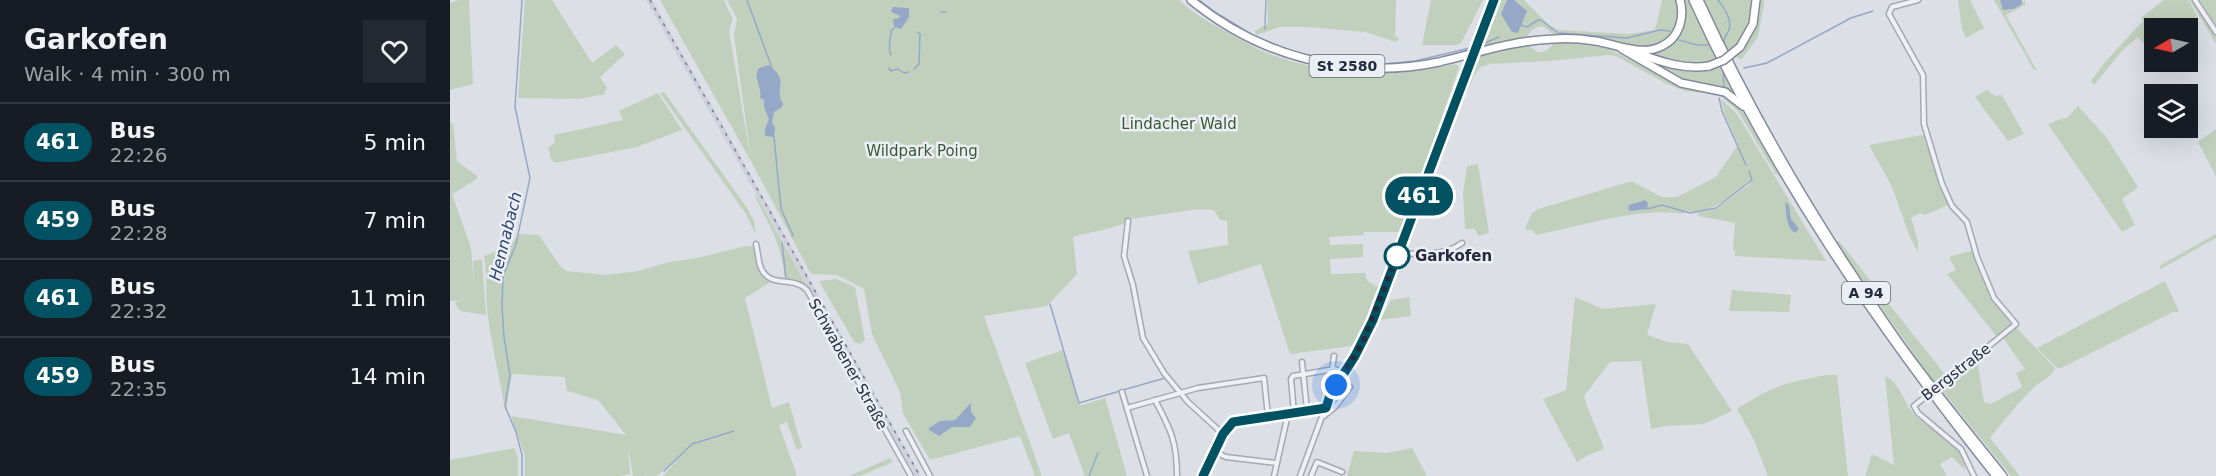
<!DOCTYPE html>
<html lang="en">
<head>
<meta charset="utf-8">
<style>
	:root { --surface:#171b24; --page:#242831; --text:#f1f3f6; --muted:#9ea1a6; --line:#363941 }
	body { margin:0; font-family:"DejaVu Sans",sans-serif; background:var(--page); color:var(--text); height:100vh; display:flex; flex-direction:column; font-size:22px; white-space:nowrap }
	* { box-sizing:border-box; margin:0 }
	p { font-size:20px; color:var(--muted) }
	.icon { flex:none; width:33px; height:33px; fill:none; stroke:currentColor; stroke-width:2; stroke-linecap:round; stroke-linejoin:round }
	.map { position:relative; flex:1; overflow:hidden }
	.details { display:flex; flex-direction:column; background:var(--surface); width:450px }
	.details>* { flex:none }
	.badge { padding:0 12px; border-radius:20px; font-size:21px; line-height:39px }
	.needle { width:39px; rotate:261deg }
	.controls { position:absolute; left:1694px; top:18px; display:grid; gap:12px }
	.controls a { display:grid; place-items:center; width:54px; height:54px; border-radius:0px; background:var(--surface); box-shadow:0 6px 24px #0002; font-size:30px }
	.you { position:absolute; width:30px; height:30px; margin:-15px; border:4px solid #fff; border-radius:50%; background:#1a73e8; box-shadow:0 0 0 9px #1a73e833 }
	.map>.badge { position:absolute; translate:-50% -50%; box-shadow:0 0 0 3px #fff }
	.round { display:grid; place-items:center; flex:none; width:63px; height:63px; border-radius:0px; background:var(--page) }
	.summary { display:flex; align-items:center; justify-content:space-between; height:102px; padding:0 24px }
	h1 { font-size:28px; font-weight:700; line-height:45px }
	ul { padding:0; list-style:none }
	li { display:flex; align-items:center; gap:18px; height:78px; padding:0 24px; border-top:2px solid var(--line) }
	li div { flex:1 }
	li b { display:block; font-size:22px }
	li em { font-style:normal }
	li .badge { min-width:66px; font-weight:700; text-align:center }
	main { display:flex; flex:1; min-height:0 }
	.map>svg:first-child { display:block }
</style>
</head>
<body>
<main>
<section class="details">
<div class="summary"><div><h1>Garkofen</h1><p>Walk · 4 min · 300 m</p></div><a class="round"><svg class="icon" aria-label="heart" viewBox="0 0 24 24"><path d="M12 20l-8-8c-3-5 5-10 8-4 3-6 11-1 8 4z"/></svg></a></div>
<ul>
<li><span class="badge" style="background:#005262;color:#fff">461</span><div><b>Bus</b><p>22:26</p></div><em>5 min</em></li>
<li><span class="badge" style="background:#005262;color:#fff">459</span><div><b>Bus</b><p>22:28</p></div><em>7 min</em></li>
<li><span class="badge" style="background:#005262;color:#fff">461</span><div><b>Bus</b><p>22:32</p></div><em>11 min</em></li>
<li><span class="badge" style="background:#005262;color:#fff">459</span><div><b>Bus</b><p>22:35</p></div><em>14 min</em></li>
</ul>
</section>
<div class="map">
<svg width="1766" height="476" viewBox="0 0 1766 476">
	<rect width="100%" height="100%" fill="#dcdfe6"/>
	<polygon fill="#ced1db" points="196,0 202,0 471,476 466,476"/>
	<g fill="#c0d0bd">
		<polygon points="8,0 19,0 23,84 0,90 0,3"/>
		<polygon points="75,0 102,0 142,63 166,45 175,54 150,77 157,88 154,92 156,94 128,99 68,98"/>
		<path d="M210 0H274L283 19 279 31 301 160 284 35 287 19 277 0H729C745 15 756 20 775 31 792 40 809 51 828 57 885 77 948 75 1006 64L1009 67 952 232H914L913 235 879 237 880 245 913 244V257L880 259 881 274 915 273 917 281 932 289 909 345 840 354 811 264 748 284 738 251 778 245 777 221 770 220 764 210 748 209 680 219C670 229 638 232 623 237L627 274 597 306 534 316 592 476H585L570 436 480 460 453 413 450 392 422 334 414 289 387 275 361 274 302 163Z"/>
		<polygon points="817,0 946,0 945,36 949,38 946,42 915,32 857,27 830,27 806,35 805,31 818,23"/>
		<polygon points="981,0 1033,0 1011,43 1006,45 972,45"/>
		<path d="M1047 0H1074L1099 25 1108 30 1179 34 1205 30 1212 0H1228C1231 12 1229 26 1221 35 1199 61 1165 39 1137 36 1126 34 1115 36 1104 35L1096 28 1091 26 1083 29 1074 39 1028 50Z"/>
		<path d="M1232 0H1239L1268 60C1241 69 1219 63 1194 52L1227 35Z"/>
		<path d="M1253 0H1303C1300 23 1297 38 1277 53Z"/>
		<path d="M1308 0H1314V4L1308 37 1291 60 1285 56C1300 41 1310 22 1308 0Z"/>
		<polygon points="1508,0 1520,0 1534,28 1516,38 1512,29"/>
		<polygon points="1544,0 1550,0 1557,10 1564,9 1575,0 1575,5 1556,15 1586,69 1584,70"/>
		<polygon points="1714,0 1739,0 1748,18 1732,28 1704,28 1704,47 1699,50 1688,37 1673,50 1644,85 1641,81 1655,62 1693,21 1691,18"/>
		<polygon points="1740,0 1743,0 1766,36 1766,44"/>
		<polygon points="1748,0 1766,0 1766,27"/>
		<path d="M1108 41 1157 48 1223 82 1258 89 1281 98 1293 111 1329 176 1325 173 1288 111 1272 97 1263 94 1235 91 1219 85 1166 56 1158 55 1100 61 1040 64 1030 67 1024 76C1008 114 986 154 980 195L977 198 972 197 1027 55 1079 45C1093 60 1096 49 1108 41Z"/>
		<path d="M1187 56C1216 67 1240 75 1270 65L1286 97 1266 86 1236 82Z"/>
		<polygon points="1537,90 1545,96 1552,95 1574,134 1558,141 1525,97"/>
		<polygon points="214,92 295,205 304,221 306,235 296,214 210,93"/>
		<polygon points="208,93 232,130 187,147 105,163 101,159 98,148 105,142 104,135 173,120 169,111"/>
		<path d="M1271 99 1287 114 1376 261 1285 256V251L1283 250 1285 223 1248 216 1247 213 1266 209 1300 184 1298 182C1284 195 1255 218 1235 210L1234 214C1193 206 1127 227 1086 235L1082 230 1075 229 1082 213 1088 209 1179 182H1183L1212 197H1227L1266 177 1288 145 1274 112Z"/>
		<polygon points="1628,106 1656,137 1688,187 1672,199 1685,225 1672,232 1598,124 1614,118 1616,119"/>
		<polygon points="0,122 3,124 7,161 27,176 27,179 2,194 21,248 24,288 23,261 32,259 36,315 10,311 5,303 11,301 20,291 10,301 0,301"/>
		<polygon points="1766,129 1766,176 1748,142 1738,149"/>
		<polygon points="1472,135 1475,137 1490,183 1500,204 1475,215 1470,213 1461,218 1468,241 1468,252 1460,237 1442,187 1419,145"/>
		<polygon points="1028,164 1039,233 1029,236 1024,229 1015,229 1013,193 1017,166"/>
		<path d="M306 195 359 289 347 282 335 281C332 245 321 228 305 197Z"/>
		<path d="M69 234 89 235 109 265 116 271 156 275 188 271 220 262 247 258 296 246H304L310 270 319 283 295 298 322 408 339 402 352 448 347 450 336 420 335 423 329 425 347 476H213L230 457 206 476H195L199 472 194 476H183L178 447 180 474 170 476H75V456L61 416 176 435 148 400 117 391 115 377 62 374 56 410H55C50 379 42 348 38 317 35 296 38 277 34 256L59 247Z"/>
		<polygon points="1766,234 1766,238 1711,269 1709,266"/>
		<polygon points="1389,241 1497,377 1486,385 1385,242"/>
		<polygon points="1524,250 1543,299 1562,326 1547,337 1497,274 1506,270 1499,257"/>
		<polygon points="386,279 405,287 415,340 410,344 404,342 369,281"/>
		<polygon points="1715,281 1729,312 1723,312 1611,368 1607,368 1587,348"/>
		<polygon points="1282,290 1341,295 1339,312 1279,311"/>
		<polygon points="959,297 961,316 930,320 941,300"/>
		<path d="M1125 297 1153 309 1206 304 1197 335 1218 342 1238 344 1282 411 1254 424 1215 426 1201 429 1191 361 1160 362 1134 396C1139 415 1148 430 1154 449L1138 455 1127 462 1093 399 1116 390Z"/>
		<path d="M1565 326 1605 368C1602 377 1591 381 1584 387 1568 403 1554 420 1540 438L1570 476H1561L1491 389 1523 361H1526L1528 365 1534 402 1541 404 1572 387 1566 373 1575 369 1553 338 1551 339Z"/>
		<polygon points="613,350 629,404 632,405 655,398 677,476 635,476 619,433 603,439 575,363"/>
		<path d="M1377 375H1387L1398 476H1318L1304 440 1287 409C1322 386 1336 382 1377 375Z"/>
		<path d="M1435 376C1450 383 1453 401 1463 413 1476 429 1518 446 1515 470L1502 457 1490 464 1497 476H1415L1422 454 1444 465Z"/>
		<polygon points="64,448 68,457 68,476 0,476 0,460"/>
		<polygon points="962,448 977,476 897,476 904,451 937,453"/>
		<polygon points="440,458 443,462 410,476 399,476"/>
	</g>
	<g fill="#96a8c7">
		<polygon points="1057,0 1064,0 1077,11 1068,33 1062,32 1051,14"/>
		<polygon points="1550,0 1572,0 1572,4 1564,9 1553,10"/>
		<polygon points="443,7 459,8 459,17 451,29 444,27 443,19 449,18 450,16 441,12"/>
		<path d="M319 65C341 82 323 87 333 104L332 107 324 112 322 122 325 128 324 137 315 136V129L319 119 314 107V100L310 98C313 87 302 79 309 68Z"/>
		<polygon points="1195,200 1198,203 1197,209 1180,211 1178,209 1179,205"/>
		<path d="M1335 202 1339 205 1341 219 1349 229 1345 233C1335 226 1337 213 1335 202Z"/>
		<polygon points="521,403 521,412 526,418 520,427 502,427 489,436 479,430 479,428 490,421 505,420"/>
	</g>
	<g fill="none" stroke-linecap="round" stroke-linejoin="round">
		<g stroke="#96a8c7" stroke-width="1.5">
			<polyline points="297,0 322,68"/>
			<polyline points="749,0 765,12 804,36 847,53 878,59 934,64 965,61 1024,47"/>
			<path d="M1268 0C1274 8 1284 21 1278 32 1275 37 1274 38 1274 45"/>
			<polyline points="491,12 496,12"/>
			<polyline points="815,24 816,0"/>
			<polyline points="1071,25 1077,27 1088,20 1091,20 1108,33 1177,38 1210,30 1220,31"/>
			<polyline points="815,29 815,26"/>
			<polyline points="1229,40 1247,45 1258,45"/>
			<polyline points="1028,46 1049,37"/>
			<path d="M441 55C437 47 441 39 441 31L444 28"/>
			<polyline points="439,68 441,71 448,69 454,73 458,72"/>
			<polyline points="1273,68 1274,87"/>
			<polyline points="1294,68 1317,63 1401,18 1423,11"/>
			<polyline points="464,69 469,64 470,34 467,32"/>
			<polyline points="1269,98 1272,111 1296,165"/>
			<polyline points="324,137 331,209 343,235 342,236"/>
			<polyline points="1197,209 1212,205 1240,213 1266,208 1302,180 1299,171"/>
			<polyline points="332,243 336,279"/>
			<polyline points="600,304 629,403 670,391"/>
			<polyline points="673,390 715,378"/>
			<polyline points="214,471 242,444 284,431"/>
			<polyline points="72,476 72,455 66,432 55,406 60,375 54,337 52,306 53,276 66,244 80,178 65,107 72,0"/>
			<polyline points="639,476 648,453"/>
		</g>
		<defs>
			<g id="minor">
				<polyline points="1468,0 1442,7 1439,14 1473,75 1474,124 1492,184 1502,206 1517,222 1527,257 1544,298 1566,324 1496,381"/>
				<polyline points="1745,0 1766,32"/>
				<polyline points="1031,34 1044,0"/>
				<polyline points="678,221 674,256 683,285 693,338 714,373 738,402 773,434"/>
				<path d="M306 244C308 252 308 261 311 268 320 289 343 275 357 290L461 476"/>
				<path d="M948 254C971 253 993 257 1012 243"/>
				<polyline points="852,362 857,410"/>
				<polyline points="882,370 884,356"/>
				<polyline points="672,392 697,476"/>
				<path d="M705 400C721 430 727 442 727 476"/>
				<polyline points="1470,401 1464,406 1468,413 1511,449 1524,476"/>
				<polyline points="677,408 748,388 814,378 818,416"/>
				<polyline points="844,413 841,379 843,376 885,369 894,373"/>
				<polyline points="874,416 885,407 900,387"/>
				<polyline points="456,431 480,476"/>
				<polyline points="765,452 776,457 827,463"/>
				<polyline points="753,476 773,434 783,422 872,407 876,408"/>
				<polyline points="824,476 838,414"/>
				<polyline points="850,476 880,395 905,356 923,320 1019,66"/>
				<polyline points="861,476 867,462 892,472"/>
			</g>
			<g id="highway">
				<path d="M741 0C784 35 835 58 889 65 922 70 956 69 989 62 1027 53 1065 40 1104 39 1118 38 1132 39 1145 41 1166 44 1191 57 1212 46 1229 38 1235 18 1230 0"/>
				<path d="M1243 0C1322 174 1428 327 1546 476"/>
				<path d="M1249 0C1304 120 1373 235 1449 343 1482 389 1518 432 1553 476"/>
				<polyline points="1290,47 1303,24 1306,0"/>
				<polyline points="1172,49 1231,83 1275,92 1293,106"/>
				<path d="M1184 52C1209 61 1232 70 1259 66"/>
			</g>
		</defs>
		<use href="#minor" stroke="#a5a9b3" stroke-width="7"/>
		<use href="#highway" stroke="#838a9d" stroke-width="10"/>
		<use href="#minor" stroke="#eef0f5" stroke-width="4"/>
		<use href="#highway" stroke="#fff" stroke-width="7"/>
		<polyline stroke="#757c90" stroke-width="1.5" stroke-dasharray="3 6" stroke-linecap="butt" points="200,0 470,476"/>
		<defs>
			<g id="minor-bridge">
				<polyline points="1019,66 1031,34"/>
				<polyline points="1470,401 1496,381"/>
			</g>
			<polyline id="highway-bridge" points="1259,66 1274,60 1290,47"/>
		</defs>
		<use href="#minor-bridge" stroke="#a5a9b3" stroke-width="7" stroke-linecap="butt"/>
		<use href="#highway-bridge" stroke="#838a9d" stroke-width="10" stroke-linecap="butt"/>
		<use href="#minor-bridge" stroke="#eef0f5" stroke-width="4"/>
		<use href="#highway-bridge" stroke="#fff" stroke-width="7"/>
	</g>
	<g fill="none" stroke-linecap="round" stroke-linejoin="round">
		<defs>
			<polyline id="line" points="753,476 773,434 783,422 876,408 880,395 905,356 923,320 1044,0"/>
		</defs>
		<use href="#line" stroke="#fff" stroke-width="14"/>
		<use href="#line" stroke="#005262" stroke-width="9"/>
		<polyline stroke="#252b3c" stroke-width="6" stroke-dasharray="0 10.8" points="886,385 912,344 948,254 947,256"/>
	</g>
	<circle fill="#fff" stroke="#005262" stroke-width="3" cx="947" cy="256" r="12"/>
	<g text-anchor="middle" stroke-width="5" stroke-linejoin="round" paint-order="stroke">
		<g fill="#ebeef4" stroke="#606673" stroke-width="1.5">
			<rect x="859.5" y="55" width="75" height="22" rx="4.5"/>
			<rect x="1392" y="282" width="48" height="22" rx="4.5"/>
		</g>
		<g font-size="14" font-weight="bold" fill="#252b3c">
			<text x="897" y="71">St 2580</text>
			<text x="1416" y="298">A 94</text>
		</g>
		<g font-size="15" fill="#365833" stroke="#ebeef4">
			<text x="729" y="129">Lindacher Wald</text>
			<text x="472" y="156">Wildpark Poing</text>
		</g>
		<g font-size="15" font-weight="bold" fill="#252b3c" stroke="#ebeef4" text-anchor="start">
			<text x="965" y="261">Garkofen</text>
		</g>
		<g font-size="15" fill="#252b3c" stroke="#ebeef4">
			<text transform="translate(398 364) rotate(61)" y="5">Schwabener Straße</text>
			<text transform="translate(1506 372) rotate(-38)" y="5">Bergstraße</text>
		</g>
		<g font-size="16" font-style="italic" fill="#2f4671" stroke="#ebeef4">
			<text transform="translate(55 236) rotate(-76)" y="6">Hennabach</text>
		</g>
	</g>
</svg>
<div class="controls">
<a><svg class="needle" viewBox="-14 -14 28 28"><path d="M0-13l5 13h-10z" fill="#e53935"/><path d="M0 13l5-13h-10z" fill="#9ea1a6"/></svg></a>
<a><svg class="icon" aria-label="layers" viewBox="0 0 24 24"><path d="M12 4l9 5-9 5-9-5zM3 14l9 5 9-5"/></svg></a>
</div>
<div class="you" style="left:886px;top:385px"></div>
<b class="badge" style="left:969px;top:196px;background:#005262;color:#fff">461</b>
</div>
</main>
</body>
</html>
